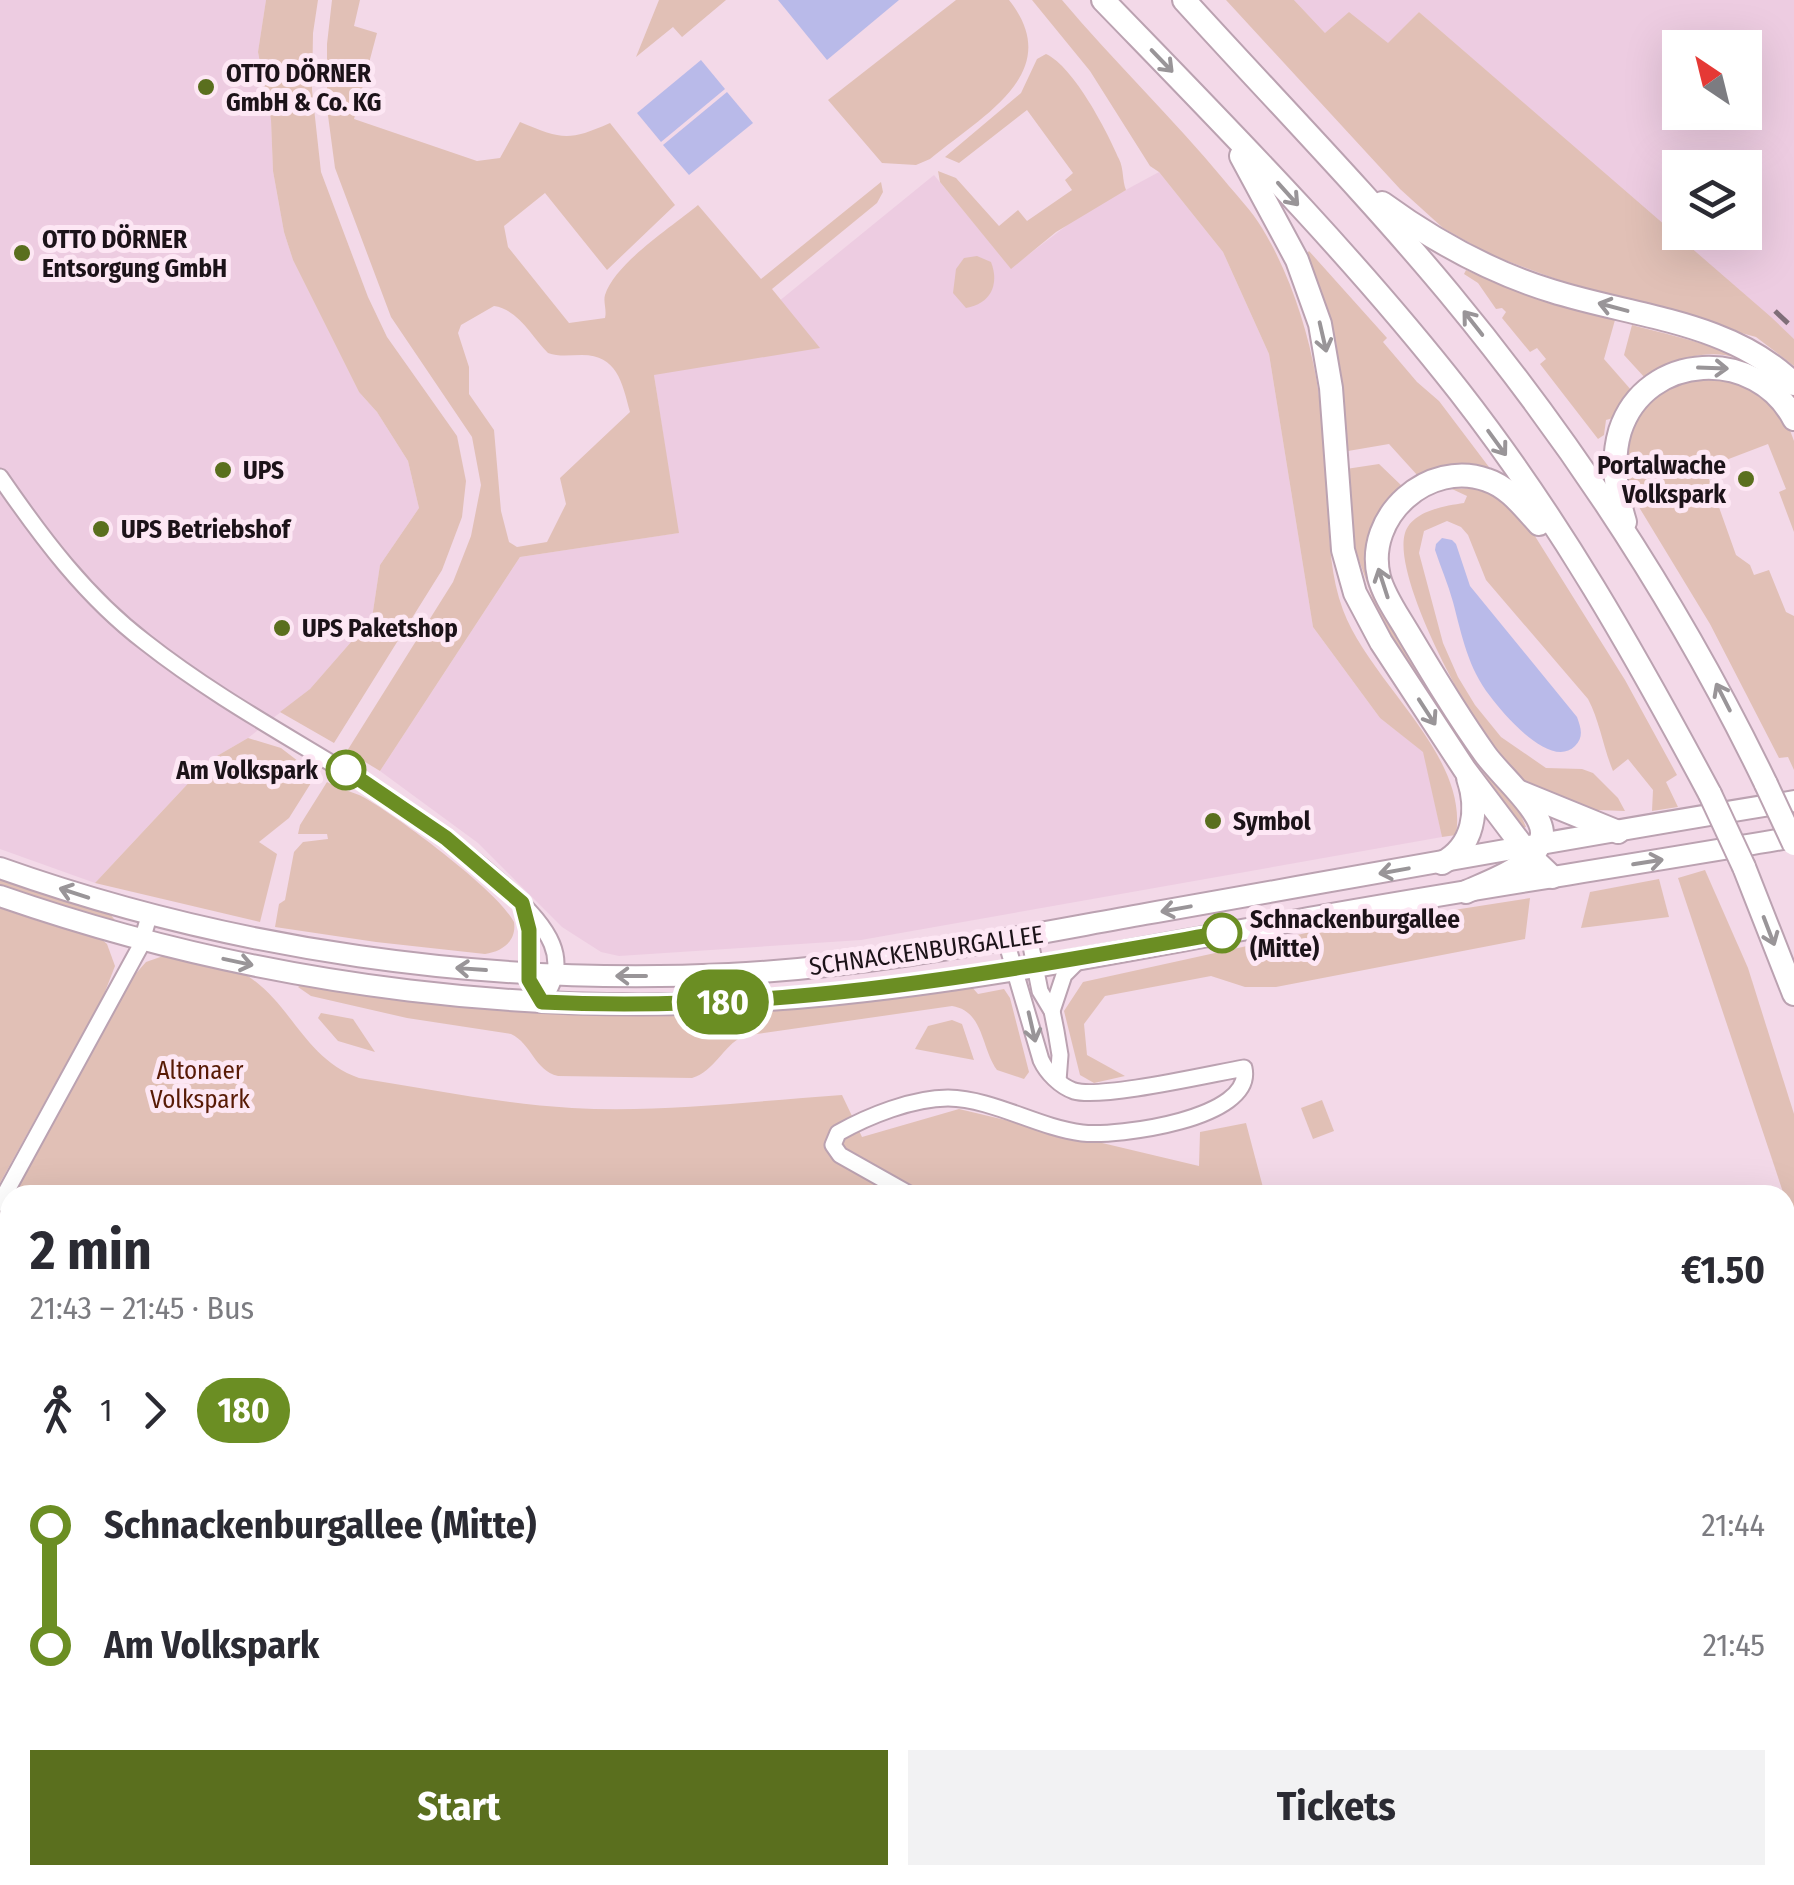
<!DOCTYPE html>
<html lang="en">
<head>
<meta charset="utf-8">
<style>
	:root { --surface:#fff; --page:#f2f2f3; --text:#2b2b33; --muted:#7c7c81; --accent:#5a6f1e }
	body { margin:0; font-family:"Fira Sans Condensed",sans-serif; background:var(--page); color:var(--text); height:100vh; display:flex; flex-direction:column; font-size:38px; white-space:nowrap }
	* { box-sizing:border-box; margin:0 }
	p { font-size:32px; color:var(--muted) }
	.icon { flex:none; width:55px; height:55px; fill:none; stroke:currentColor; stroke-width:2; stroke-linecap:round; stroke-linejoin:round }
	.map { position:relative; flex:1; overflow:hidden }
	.drawer { position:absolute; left:0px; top:1185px; width:1795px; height:700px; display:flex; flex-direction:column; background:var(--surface); border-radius:30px 30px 0 0; box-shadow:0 10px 40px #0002 }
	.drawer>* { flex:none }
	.badge { padding:0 20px; border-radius:32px; font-size:35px; line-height:65px }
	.needle { width:65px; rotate:325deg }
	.buttons { position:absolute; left:1662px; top:30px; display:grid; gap:20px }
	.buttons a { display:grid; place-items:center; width:100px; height:100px; border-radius:0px; background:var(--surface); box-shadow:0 10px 40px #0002; font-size:50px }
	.map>.badge { position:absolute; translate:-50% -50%; box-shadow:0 0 0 5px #fff }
	.legs { display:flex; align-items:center; gap:15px; height:110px; padding:0 30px; font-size:32px }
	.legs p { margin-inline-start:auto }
	.summary { display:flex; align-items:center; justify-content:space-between; height:170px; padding:0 30px }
	h1 { font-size:55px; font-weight:700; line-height:75px }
	.action { display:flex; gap:20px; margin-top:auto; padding:20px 30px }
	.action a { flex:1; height:115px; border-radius:0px; background:var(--accent); color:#fff; font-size:40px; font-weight:700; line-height:115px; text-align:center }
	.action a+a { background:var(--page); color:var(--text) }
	ul { padding:0 30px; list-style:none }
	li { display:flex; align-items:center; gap:35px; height:120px; font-size:38px }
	li i { display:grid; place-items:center; width:15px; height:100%; margin:0 12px; background:currentColor }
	li i::after { content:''; width:25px; height:25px; margin:-12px; border:8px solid; border-radius:50%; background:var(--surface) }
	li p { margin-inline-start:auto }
	li:first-child i { background:linear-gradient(#0000 50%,currentColor 0) }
	li:last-child i { background:linear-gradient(currentColor 50%,#0000 0) }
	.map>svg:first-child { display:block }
</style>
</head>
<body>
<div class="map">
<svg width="1794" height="1885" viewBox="0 0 1794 1885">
	<rect width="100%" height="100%" fill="#f3d9e8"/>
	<g fill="#edcce1" fill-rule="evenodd">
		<polygon points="0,0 266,0 258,52 271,120 273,171 284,232 293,260 359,392 377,412 408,461 419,508 380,565 372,618 310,689 248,738 210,760 95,883 0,849"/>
		<path d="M1294 0H1794V339L1419 12 1388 44 1325 33ZM1680 48H1745V112H1680ZM1680 168H1745V232H1680Z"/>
		<polygon points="1159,172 1223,252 1269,354 1313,627 1380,718 1424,752 1442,837 861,940 619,956 601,952 562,927 478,843 380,771 520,557 678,533 654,375 762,315 934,175 1011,268 1083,213"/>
	</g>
	<g fill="#e1c0b6" fill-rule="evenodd">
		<polygon points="266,0 318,0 313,33 312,90 321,172 368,297 387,337 457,436 466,481 462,517 442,570 334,743 280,712 310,689 372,618 380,565 419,508 408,461 377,412 359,392 293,260 284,232 273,171 271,120 258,52"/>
		<path d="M332 0H360L354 26 377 33 354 119 477 161 500 158 520 122C562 139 567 142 610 123L675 205 607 270 545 193 504 226 508 247 569 323 605 318C607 310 603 302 605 295 615 263 673 226 698 205L761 279 881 182 883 192 877 203 772 289 820 348 654 375 679 533 520 557 380 771 347 751 453 582 471 536 481 485 472 437 391 317 335 168 327 108V44ZM494 306C518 309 532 337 548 353 559 357 570 355 582 355 617 355 622 382 630 412L560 478 566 504 547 542 517 547 509 542 501 511 494 430 469 394V367L458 333 461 325Z"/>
		<polygon points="659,0 726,0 682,37 673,27 636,57"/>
		<path d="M956 0H1009C1067 73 981 116 930 159L916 165 882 163 828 100Z"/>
		<path d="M1032 0H1062C1114 62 1173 118 1224 180 1237 196 1252 211 1262 228 1289 272 1307 327 1316 377 1322 411 1325 448 1327 483 1329 525 1328 569 1343 610 1370 683 1469 754 1456 835L1442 837 1423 752 1380 718 1313 627 1269 354 1223 252 1159 172 1150 166 1090 71Z"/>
		<polygon points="1226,0 1294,0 1325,33 1349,12 1388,43 1419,12 1771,317 1794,339 1794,366 1756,337 1591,292 1491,255 1443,228 1400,189"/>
		<path d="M1046 54C1074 67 1107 131 1119 159 1124 169 1122 180 1126 190L1056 232 1011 269 940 182 938 171 956 178 999 226 1018 210 1027 221 1072 190 1065 180 1073 173 1027 110 959 163 945 157 1021 93 1037 59Z"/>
		<path d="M1309 251 1387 338 1383 342 1417 382 1439 401 1498 479C1465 462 1453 464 1418 476L1389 444 1348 451 1336 341 1306 254Z"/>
		<path d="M977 256 991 262C1000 285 990 304 966 308L953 293 956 269 964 258Z"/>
		<polygon points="1466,270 1513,290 1615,320 1604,359 1632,391 1613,418 1606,420 1604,435 1598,439 1540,364 1546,359 1537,348 1530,352 1502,318 1506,312 1502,308 1496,309 1478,283 1464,274"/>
		<path d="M1632 325C1675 337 1779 356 1794 403 1776 390 1754 368 1737 359 1712 347 1664 360 1646 379L1624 355Z"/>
		<polygon points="1708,375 1751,385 1785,417 1794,441 1794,532 1779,492 1786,489 1768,444 1705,468 1736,555 1750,565 1754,575 1769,570 1786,612 1794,616 1794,770 1788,757 1779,758 1710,624 1628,489 1624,461 1634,420 1657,393 1674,382"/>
		<polygon points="1379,464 1403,487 1389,501 1381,607 1482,768 1520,813 1526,827 1521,829 1389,632 1374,603 1352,540 1346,469"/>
		<path d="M1476 488 1505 501 1533 533 1625 680 1677 775 1666 782 1678 807 1652 811 1653 790 1628 759 1613 771C1603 747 1600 722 1588 699L1486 580 1468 535 1461 527 1447 521 1424 531 1419 553 1443 643 1458 677 1475 705 1501 737 1546 768 1582 769 1593 773 1618 798 1625 811 1596 810 1591 815C1564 802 1533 791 1511 769 1477 736 1391 579 1405 533 1412 511 1444 506 1464 503L1467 496 1452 489Z"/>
		<polygon points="248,738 281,748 316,775 289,818 259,842 277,854 260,922 95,883 210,760"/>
		<path d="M327 782C341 790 357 792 370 801 403 821 498 891 514 922 517 941 502 952 485 954L376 942 275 927 279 904 285 900 294 852 303 842 328 839 327 834H298L300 825Z"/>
		<polygon points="1705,870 1748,968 1794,1114 1794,1225 1678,878"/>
		<polygon points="0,876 106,909 118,924 0,888"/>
		<polygon points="1659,879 1669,917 1581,928 1590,892"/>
		<polygon points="1530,898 1525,939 1276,987 1245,987 1211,976 1105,996 1084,1024 1087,1055 1125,1076 1094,1083 1080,1075 1064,1011 1083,982 1306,933"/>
		<polygon points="0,906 100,938 107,944 115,966 103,997 0,1183"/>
		<path d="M166 955C187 959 225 963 243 973 291 1001 303 1058 359 1078 430 1089 501 1104 572 1108 660 1113 754 1101 842 1095L862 1137 959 1109 1199 1166 1200 1132 1246 1123 1265 1195H12L131 979 146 962Z"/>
		<path d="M301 985C389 999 478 1011 567 1014 703 1018 837 1006 971 986L978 994 1004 989 1010 998 1029 1072 1024 1079 997 1070C981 1048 984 1011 952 1006L743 1036C722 1047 715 1071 692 1078L558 1076C534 1070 532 1044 511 1034L407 1018 311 996 298 987Z"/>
		<polygon points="321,1013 353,1019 375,1052 338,1041 318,1018"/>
		<polygon points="952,1020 962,1024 974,1060 915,1049 928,1026"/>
		<polygon points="1322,1100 1334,1131 1313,1139 1301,1108"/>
		<polygon points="10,1200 10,1875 1785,1875 1785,1825 1794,1821 1794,1885 0,1885 0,1218"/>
	</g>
	<g fill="#b9bae9">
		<polygon points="778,0 899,0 827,60"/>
		<polygon points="701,60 725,89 661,142 637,113"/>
		<polygon points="727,92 753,123 689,175 663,145"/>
		<path d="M1442 538 1452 540 1456 544 1470 586 1577 717C1581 728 1584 737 1575 746 1551 770 1504 715 1490 696 1468 668 1462 636 1453 602 1448 584 1441 568 1435 550L1436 544Z"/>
	</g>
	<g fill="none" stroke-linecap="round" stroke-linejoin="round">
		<defs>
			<g id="minor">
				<path d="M0 477C42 538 86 597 145 642 263 735 403 789 514 895 545 927 575 958 541 1002L527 973 529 930 522 903"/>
				<polyline points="1029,936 1040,991 1052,1011 1056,1031 1060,1055 1058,1081"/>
				<polyline points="1052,1011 1064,975 1080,959"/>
				<path d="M911 1195 840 1155 833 1145 838 1133C868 1116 913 1098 948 1098 994 1099 1036 1127 1082 1133 1117 1137 1255 1119 1244 1068 1210 1074 1102 1099 1074 1091 1060 1086 1047 1073 1041 1060L1006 941"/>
				<polyline points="0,1203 140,947 150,913"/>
				<polyline points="0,1813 10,1815"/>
				<polyline points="274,1875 319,1885"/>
				<polyline points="1649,1875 1660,1885"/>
			</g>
			<g id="major">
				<path d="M0 868C231 950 484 986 729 974 871 967 1006 939 1145 914 1361 876 1577 836 1794 801"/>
				<path d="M0 896C265 988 550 1023 829 995 986 980 1142 947 1298 920 1463 890 1629 866 1794 837"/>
			</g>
			<g id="highway">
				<path d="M1103 0C1225 126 1350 252 1459 391 1559 519 1634 652 1710 794"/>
				<path d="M1184 0C1273 98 1365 192 1449 293 1574 444 1681 608 1766 784"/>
				<polyline points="1241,156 1297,260 1320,324 1331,388 1343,550 1355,593 1381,642 1465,770 1530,856 1552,877"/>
				<path d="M1382 203C1434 241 1490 272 1552 291 1634 317 1730 321 1794 384"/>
				<path d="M1625 522C1616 492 1611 462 1620 431 1646 351 1757 347 1794 419"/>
				<polyline points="1520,792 1618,832"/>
				<path d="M1442 863C1474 846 1479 810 1468 778"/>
				<polyline points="1744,867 1794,994"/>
				<path d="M1466 892C1490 881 1540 865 1542 834 1543 811 1498 773 1485 754 1457 715 1432 673 1407 631 1397 614 1384 596 1379 577 1364 516 1429 459 1487 480 1509 487 1524 508 1539 524"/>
			</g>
		</defs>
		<use href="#minor" stroke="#bba2b1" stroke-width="19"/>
		<use href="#major" stroke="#bba2b1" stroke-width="24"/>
		<use href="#highway" stroke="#bba2b1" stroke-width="26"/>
		<use href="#minor" stroke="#fff" stroke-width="15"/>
		<use href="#major" stroke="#fff" stroke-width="20"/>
		<use href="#highway" stroke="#fff" stroke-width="22"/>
		<polyline stroke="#7f6e78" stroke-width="5" stroke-dasharray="18 18" stroke-linecap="butt" points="1775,311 1794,329"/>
		<defs>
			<g id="highway-bridge">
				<polyline points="1766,784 1794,844"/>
				<polyline points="1710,794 1744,867"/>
			</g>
		</defs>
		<use href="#highway-bridge" stroke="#bba2b1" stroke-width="26" stroke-linecap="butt"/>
		<use href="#highway-bridge" stroke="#fff" stroke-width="22"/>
	</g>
	<defs><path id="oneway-shaft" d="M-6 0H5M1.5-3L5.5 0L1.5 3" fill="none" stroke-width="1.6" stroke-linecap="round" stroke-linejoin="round" transform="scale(2.5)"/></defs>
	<g stroke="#999598">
		<use href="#oneway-shaft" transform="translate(1162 61) rotate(46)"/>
		<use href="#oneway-shaft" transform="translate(1288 194) rotate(48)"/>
		<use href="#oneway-shaft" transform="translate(1613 307) rotate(-165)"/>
		<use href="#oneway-shaft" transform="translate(1473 323) rotate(-128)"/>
		<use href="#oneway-shaft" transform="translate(1323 337) rotate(77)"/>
		<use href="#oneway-shaft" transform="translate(1713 368) rotate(2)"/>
		<use href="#oneway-shaft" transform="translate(1497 443) rotate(54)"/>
		<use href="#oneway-shaft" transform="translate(1383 583) rotate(-108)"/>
		<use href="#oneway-shaft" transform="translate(1723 697) rotate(-117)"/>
		<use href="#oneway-shaft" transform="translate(1427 712) rotate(57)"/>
		<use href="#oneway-shaft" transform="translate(1648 862) rotate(-9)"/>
		<use href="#oneway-shaft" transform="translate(1394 871) rotate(170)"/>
		<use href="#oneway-shaft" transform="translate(74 893) rotate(-162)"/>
		<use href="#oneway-shaft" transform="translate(1176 909) rotate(170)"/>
		<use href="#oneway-shaft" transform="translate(1769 931) rotate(69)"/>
		<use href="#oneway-shaft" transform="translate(238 962) rotate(12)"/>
		<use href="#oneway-shaft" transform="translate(471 969) rotate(-176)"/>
		<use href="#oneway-shaft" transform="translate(631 976) rotate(-180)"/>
		<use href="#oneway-shaft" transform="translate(1032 1027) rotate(77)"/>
	</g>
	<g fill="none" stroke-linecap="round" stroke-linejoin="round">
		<defs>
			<path id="line-1" d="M346 770 446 838 522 903 529 930V980L542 1002C776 1014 993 973 1222 933"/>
		</defs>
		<use href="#line-1" stroke="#fff" stroke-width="22"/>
		<use href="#line-1" stroke="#6b8e23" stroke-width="15"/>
	</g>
	<g fill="#5a6f1e" stroke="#fde7f4" stroke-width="4">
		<circle cx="206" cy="87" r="10"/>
		<circle cx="22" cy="253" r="10"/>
		<circle cx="223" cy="470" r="10"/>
		<circle cx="1746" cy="479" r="10"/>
		<circle cx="101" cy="529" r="10"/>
		<circle cx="282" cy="628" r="10"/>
		<circle cx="1213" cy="821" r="10"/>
	</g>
	<g fill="#fff" stroke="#6b8e23" stroke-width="5">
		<circle cx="346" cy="770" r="18"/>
		<circle cx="1222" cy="933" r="18"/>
	</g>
	<g text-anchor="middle" stroke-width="10" stroke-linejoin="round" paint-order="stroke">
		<g font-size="25" font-weight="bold" fill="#1c1319" stroke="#fde7f4" text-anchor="start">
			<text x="226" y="82">OTTO DÖRNER<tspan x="226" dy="29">GmbH &amp; Co. KG</tspan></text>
			<text x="42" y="248">OTTO DÖRNER<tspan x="42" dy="29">Entsorgung GmbH</tspan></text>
			<text x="1726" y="474" text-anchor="end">Portalwache<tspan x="1726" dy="29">Volkspark</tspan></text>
			<text x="243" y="479">UPS</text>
			<text x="121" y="538">UPS Betriebshof</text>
			<text x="302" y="637">UPS Paketshop</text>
			<text x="1233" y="830">Symbol</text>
		</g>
		<g font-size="25" font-weight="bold" fill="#1c1319" stroke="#fde7f4" text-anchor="end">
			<text x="318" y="779">Am Volkspark</text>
			<text x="1250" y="928" text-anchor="start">Schnackenburgallee<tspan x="1250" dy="29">(Mitte)</tspan></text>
		</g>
		<g font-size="25" fill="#1c1319" stroke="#fde7f4">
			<text transform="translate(926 950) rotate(-8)" y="9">SCHNACKENBURGALLEE</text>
		</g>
		<g font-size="25" fill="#581a05" stroke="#fde7f4">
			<text x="200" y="1079">Altonaer<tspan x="200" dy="29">Volkspark</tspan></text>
		</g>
	</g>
</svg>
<div class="buttons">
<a><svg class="needle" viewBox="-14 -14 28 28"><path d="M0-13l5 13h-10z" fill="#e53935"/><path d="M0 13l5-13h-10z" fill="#7c7c81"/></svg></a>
<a><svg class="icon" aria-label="layers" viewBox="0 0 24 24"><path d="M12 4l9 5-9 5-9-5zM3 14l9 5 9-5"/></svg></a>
</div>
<b class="badge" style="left:723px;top:1002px;background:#6b8e23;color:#fff">180</b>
<section class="drawer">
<div class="summary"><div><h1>2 min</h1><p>21:43 – 21:45 · Bus</p></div><b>€1.50</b></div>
<div class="legs"><svg class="icon" aria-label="walk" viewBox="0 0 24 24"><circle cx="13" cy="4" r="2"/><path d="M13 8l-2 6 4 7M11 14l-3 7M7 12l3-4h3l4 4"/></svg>1<svg class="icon" aria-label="forward" viewBox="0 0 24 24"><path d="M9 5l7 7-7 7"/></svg><b class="badge" style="background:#6b8e23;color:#fff">180</b></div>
<ul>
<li><i style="color:#6b8e23"></i><b>Schnackenburgallee (Mitte)</b><p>21:44</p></li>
<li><i style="color:#6b8e23"></i><b>Am Volkspark</b><p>21:45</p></li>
</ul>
<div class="action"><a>Start</a><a>Tickets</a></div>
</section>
</div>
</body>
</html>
